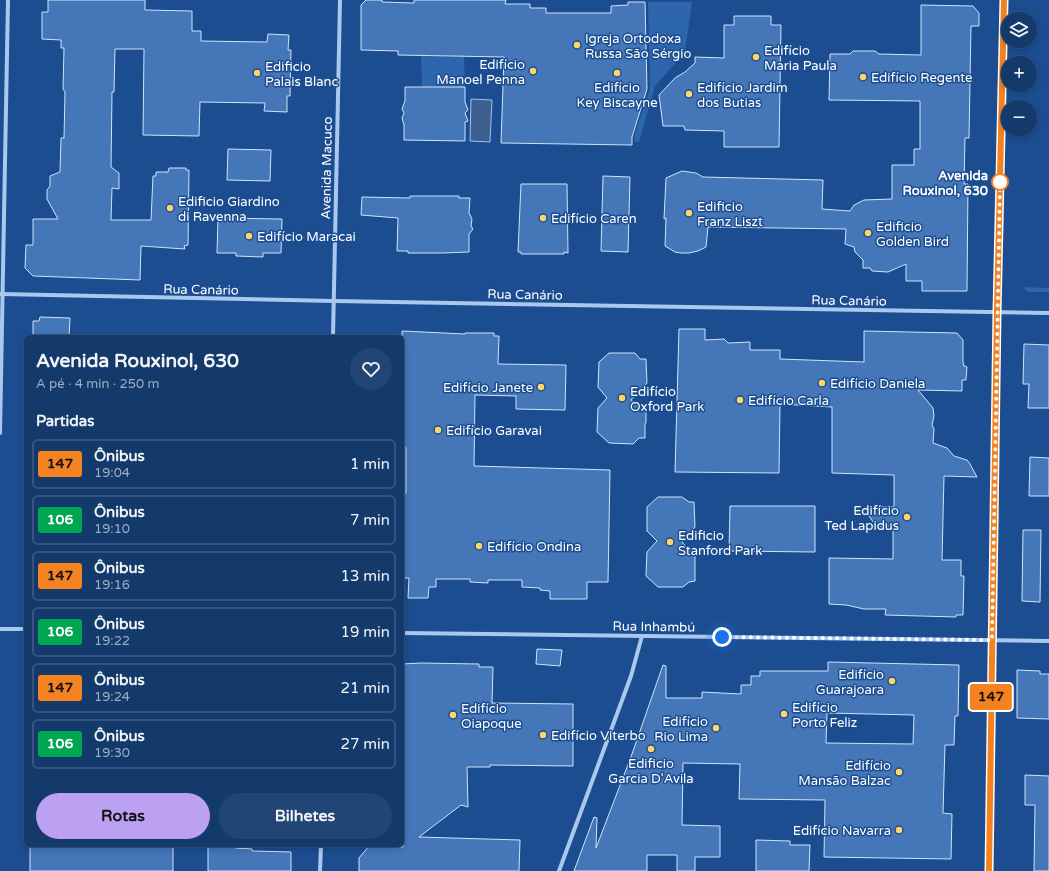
<!DOCTYPE html>
<html lang="pt">
<head>
<meta charset="utf-8">
<style>
	:root { --surface:#143a6c; --page:#214574; --text:#f1f3f6; --muted:#9dadc2; --line:#33547f; --accent:#bca0f2 }
	body { margin:0; font-family:"Varela Round",sans-serif; background:var(--page); color:var(--text); height:100vh; display:flex; flex-direction:column; font-size:15px; white-space:nowrap }
	* { box-sizing:border-box; margin:0 }
	p { font-size:13px; color:var(--muted) }
	.icon { flex:none; width:22px; height:22px; fill:none; stroke:currentColor; stroke-width:2; stroke-linecap:round; stroke-linejoin:round }
	.map { position:relative; flex:1; overflow:hidden }
	.panel { position:absolute; left:24px; top:335px; width:380px; height:512px; display:flex; flex-direction:column; background:var(--surface); border-radius:6px; box-shadow:0 2px 6px #0003,0 0 0 1px var(--line) }
	.panel>* { flex:none }
	.badge { padding:0 8px; border-radius:3px; font-size:14px; line-height:26px }
	.controls { position:absolute; left:1001px; top:12px; display:grid; gap:8px }
	.controls a { display:grid; place-items:center; width:36px; height:36px; border-radius:50%; background:var(--surface); box-shadow:0 2px 6px #0003,0 0 0 1px var(--line); font-size:20px }
	.you { position:absolute; width:20px; height:20px; margin:-10px; border:3px solid #fff; border-radius:50%; background:#1a73e8; box-shadow:0 0 0 6px #1a73e833 }
	.map>.badge { position:absolute; translate:-50% -50%; box-shadow:0 0 0 2px #fff }
	h2 { padding:0 12px; font-size:15px; line-height:36px }
	.round { display:grid; place-items:center; flex:none; width:42px; height:42px; border-radius:21px; background:var(--page) }
	.overview { display:flex; align-items:center; justify-content:space-between; height:68px; padding:0 12px }
	h1 { font-size:19px; font-weight:800; line-height:30px }
	.button { display:flex; gap:8px; margin-top:auto; padding:8px 12px }
	.button a { flex:1; height:46px; border-radius:24px; background:var(--accent); color:#111; font-size:16px; font-weight:800; line-height:46px; text-align:center }
	.button a+a { background:var(--page); color:var(--text) }
	ul { padding:0; list-style:none }
	li { display:flex; align-items:center; gap:12px; height:50px; margin:0 8px 6px; padding:0 4px; border:2px solid var(--line); border-radius:6px }
	li div { flex:1 }
	li b { display:block; font-size:15px }
	li em { font-style:normal }
	li .badge { min-width:44px; font-weight:700; text-align:center }
	.map>svg:first-child { display:block }
</style>
</head>
<body>
<div class="map">
<svg width="1049" height="871" viewBox="0 0 1049 871">
	<rect width="100%" height="100%" fill="#1b4d90"/>
	<g fill="#2e66ae">
		<polygon points="648,2 692,2 685,52 655,86 639,142 635,142 634,136 650,89"/>
		<polygon points="421,56 464,57 465,87 422,87"/>
		<polygon points="1022,287 1049,288 1049,292 1028,292"/>
	</g>
	<polygon fill="#3d6091" stroke="#9dc3f0" points="471,99 492,100 490,142 470,141"/>
	<g fill="#4476b8" stroke="#d0e3fa" fill-rule="evenodd">
		<polygon points="48,0 145,0 145,10 192,11 192,31 201,31 201,41 267,42 268,34 289,35 288,50 291,50 290,96 287,96 287,112 264,111 265,103 200,102 199,136 143,135 144,49 115,49 114,92 112,92 111,167 119,173 119,189 112,188 111,220 151,220 153,176 156,176 156,172 168,172 169,168 186,168 186,170 189,170 188,245 184,246 185,249 141,246 140,280 33,276 25,268 26,245 33,245 33,219 58,219 47,199 47,190 50,186 50,176 60,172 61,138 64,138 65,92 63,89 64,48 61,48 61,40 42,39 42,12 48,12"/>
		<polygon points="366,0 382,0 382,2 414,3 414,0 506,0 505,4 530,4 530,8 546,8 546,13 611,13 611,6 628,5 628,2 645,2 647,89 632,137 632,145 501,143 504,57 398,55 398,51 361,50 361,5"/>
		<polygon points="921,5 973,6 979,13 979,26 971,26 969,138 965,138 964,184 968,184 967,291 922,291 922,281 906,281 906,264 888,272 872,271 870,268 863,268 863,260 855,252 854,247 845,244 846,229 708,227 706,247 698,251 689,253 681,253 675,252 665,246 666,218 664,219 666,178 682,171 696,173 703,177 823,180 822,209 850,211 854,205 864,200 892,199 892,165 914,165 914,149 920,149 920,101 829,100 830,54 850,54 853,51 875,51 879,54 921,55"/>
		<polygon points="734,16 771,16 771,25 781,25 779,147 724,147 724,131 685,130 684,126 663,126 659,95 675,78 685,72 695,63 695,57 724,58 724,25 734,25"/>
		<polygon points="405,87 465,87 465,102 468,110 465,113 468,121 465,122 465,141 404,140 404,125 402,118 404,113 402,109 405,101"/>
		<polygon points="228,149 271,150 270,181 227,180"/>
		<polygon points="603,176 630,177 628,252 601,251"/>
		<polygon points="521,184 567,184 568,253 564,252 564,254 521,254 521,252 518,252"/>
		<polygon points="410,196 459,196 459,198 470,198 469,213 472,219 471,226 473,229 469,234 469,252 443,253 408,253 408,251 397,251 398,218 361,215 362,197 410,198"/>
		<polygon points="218,218 282,219 281,253 263,253 263,257 236,256 236,253 217,253"/>
		<polygon points="40,317 70,318 69,337 33,337 33,321 39,321"/>
		<polygon points="679,329 705,329 705,340 724,339 728,343 750,342 750,350 780,350 780,359 864,362 864,331 957,333 963,340 963,362 964,366 967,367 966,380 962,380 962,391 918,390 933,408 934,416 932,425 934,429 933,443 947,448 954,456 967,460 970,464 977,477 944,476 942,560 961,560 961,576 964,576 963,615 956,615 956,617 885,615 886,609 864,609 846,605 829,604 829,558 893,559 893,527 874,527 874,523 869,516 874,511 874,507 894,507 894,475 832,473 832,407 780,404 779,473 675,472"/>
		<polygon points="402,331 465,334 465,333 494,333 494,336 499,336 498,364 566,365 565,410 516,409 516,396 475,395 474,466 610,470 608,582 587,582 587,599 550,599 550,591 540,590 540,588 522,587 522,580 488,580 488,583 470,582 470,579 436,579 436,587 429,587 428,598 408,598 409,578 402,578 402,493 406,493 406,448 402,447"/>
		<polygon points="1024,344 1049,345 1049,408 1028,408 1029,384 1023,384"/>
		<polygon points="609,353 635,353 640,359 646,359 647,383 631,400 646,412 646,423 645,424 645,438 639,438 633,444 609,443 597,432 598,408 607,398 598,387 599,362"/>
		<polygon points="1030,457 1049,458 1049,496 1029,496"/>
		<polygon points="658,497 682,497 689,502 694,502 695,527 682,542 695,556 695,581 689,582 683,587 658,587 646,576 647,552 657,541 647,531 647,507"/>
		<polygon points="730,506 815,506 815,552 729,551"/>
		<polygon points="1023,530 1041,530 1040,602 1022,601"/>
		<polygon points="537,649 562,650 560,666 536,664"/>
		<path d="M828 662 959 665 958 716H955L954 745H945L943 813 952 814 951 859 824 857 825 800 739 799 740 764 683 763 682 825 720 826V857H695V871H677V855H647V871H574L594 817 597 818 596 848 632 754 663 665 666 666V698H702V692L741 694V685H751V676H760V671H828ZM827 713 914 715 913 744 826 743Z"/>
		<polygon points="421,663 479,664 479,667 493,667 492,703 573,704 573,766 490,765 490,767 467,767 468,807 461,805 419,837 520,840 519,871 359,871 359,858 369,846 403,847 404,808 402,808 402,664"/>
		<polygon points="1017,670 1040,671 1040,674 1049,674 1049,719 1017,718"/>
		<polygon points="1025,775 1049,776 1049,871 1034,871 1035,805 1025,805"/>
		<polygon points="756,840 790,841 790,845 810,845 809,871 756,871"/>
		<rect x="30" y="845" width="143" height="26"/>
		<polygon points="208,845 235,845 235,848 252,849 252,851 291,852 291,871 208,871"/>
	</g>
	<g fill="none" stroke-linecap="round" stroke-linejoin="round">
		<g stroke="#aac8ee" stroke-width="4">
			<polyline points="0,294 334,301 1049,313"/>
			<polyline points="333,337 340,0"/>
			<polyline points="0,433 8,0"/>
			<polyline points="0,629 26,629"/>
			<polyline points="402,633 1049,641"/>
			<polyline points="320,871 321,845"/>
			<polyline points="559,871 631,676 642,636"/>
			<polyline points="989,871 997,312 1004,0"/>
		</g>
	</g>
	<g fill="none" stroke-linecap="round" stroke-linejoin="round">
		<defs>
			<polyline id="line" points="989,871 997,312 1004,0"/>
		</defs>
		<use href="#line" stroke="#fff" stroke-width="9"/>
		<use href="#line" stroke="#f58220" stroke-width="6"/>
		<polyline stroke="#fff" stroke-width="4" stroke-dasharray="0 7.2" points="722,637 992,640 1000,182"/>
	</g>
	<g fill="#ffd567" stroke="#1b4d90" stroke-width="1.5">
		<circle cx="577" cy="45" r="4"/>
		<circle cx="756" cy="57" r="4"/>
		<circle cx="533" cy="71" r="4"/>
		<circle cx="257" cy="73" r="4"/>
		<circle cx="617" cy="73" r="4"/>
		<circle cx="863" cy="77" r="4"/>
		<circle cx="689" cy="94" r="4"/>
		<circle cx="170" cy="208" r="4"/>
		<circle cx="689" cy="213" r="4"/>
		<circle cx="543" cy="218" r="4"/>
		<circle cx="868" cy="233" r="4"/>
		<circle cx="249" cy="236" r="4"/>
		<circle cx="822" cy="383" r="4"/>
		<circle cx="541" cy="387" r="4"/>
		<circle cx="622" cy="398" r="4"/>
		<circle cx="740" cy="400" r="4"/>
		<circle cx="438" cy="430" r="4"/>
		<circle cx="907" cy="517" r="4"/>
		<circle cx="670" cy="542" r="4"/>
		<circle cx="479" cy="546" r="4"/>
		<circle cx="892" cy="681" r="4"/>
		<circle cx="784" cy="714" r="4"/>
		<circle cx="453" cy="715" r="4"/>
		<circle cx="716" cy="728" r="4"/>
		<circle cx="543" cy="735" r="4"/>
		<circle cx="651" cy="749" r="4"/>
		<circle cx="899" cy="772" r="4"/>
		<circle cx="899" cy="830" r="4"/>
	</g>
	<circle fill="#fff" stroke="#f58220" stroke-width="2" cx="1000" cy="182" r="8"/>
	<g text-anchor="middle" stroke-width="3" stroke-linejoin="round" paint-order="stroke">
		<g font-size="13" fill="#fff" stroke="#1b4d90" text-anchor="start">
			<text x="585" y="43">Igreja Ortodoxa<tspan x="585" dy="15">Russa São Sérgio</tspan></text>
			<text x="764" y="55">Edifício<tspan x="764" dy="15">Maria Paula</tspan></text>
			<text x="525" y="69" text-anchor="end">Edifício<tspan x="525" dy="15">Manoel Penna</tspan></text>
			<text x="265" y="71">Edificio<tspan x="265" dy="15">Palais Blanc</tspan></text>
			<text x="871" y="82">Edifício Regente</text>
			<text x="617" y="92" text-anchor="middle">Edifício<tspan x="617" dy="15">Key Biscayne</tspan></text>
			<text x="697" y="92">Edifício Jardim<tspan x="697" dy="15">dos Butias</tspan></text>
			<text x="178" y="206">Edificio Giardino<tspan x="178" dy="15">di Ravenna</tspan></text>
			<text x="697" y="211">Edificio<tspan x="697" dy="15">Franz Liszt</tspan></text>
			<text x="551" y="223">Edifício Caren</text>
			<text x="876" y="231">Edificio<tspan x="876" dy="15">Golden Bird</tspan></text>
			<text x="257" y="241">Edifício Maracai</text>
			<text x="830" y="388">Edifício Daniela</text>
			<text x="533" y="392" text-anchor="end">Edifício Janete</text>
			<text x="630" y="396">Edifício<tspan x="630" dy="15">Oxford Park</tspan></text>
			<text x="748" y="405">Edifício Carla</text>
			<text x="446" y="435">Edifício Garavai</text>
			<text x="899" y="515" text-anchor="end">Edifício<tspan x="899" dy="15">Ted Lapidus</tspan></text>
			<text x="678" y="540">Edificio<tspan x="678" dy="15">Stanford Park</tspan></text>
			<text x="487" y="551">Edifício Ondina</text>
			<text x="884" y="679" text-anchor="end">Edifício<tspan x="884" dy="15">Guarajoara</tspan></text>
			<text x="792" y="712">Edifício<tspan x="792" dy="15">Porto Feliz</tspan></text>
			<text x="461" y="713">Edifício<tspan x="461" dy="15">Oiapoque</tspan></text>
			<text x="708" y="726" text-anchor="end">Edifício<tspan x="708" dy="15">Rio Lima</tspan></text>
			<text x="551" y="740">Edifício Viterbo</text>
			<text x="651" y="768" text-anchor="middle">Edificio<tspan x="651" dy="15">Garcia D'Avila</tspan></text>
			<text x="891" y="770" text-anchor="end">Edifício<tspan x="891" dy="15">Mansão Balzac</tspan></text>
			<text x="891" y="835" text-anchor="end">Edifício Navarra</text>
		</g>
		<g font-size="13" fill="#fff" stroke="#1b4d90">
			<text transform="translate(326 168) rotate(-89)" y="5">Avenida Macuco</text>
			<text transform="translate(201 289) rotate(1)" y="5">Rua Canário</text>
			<text transform="translate(525 294) rotate(1)" y="5">Rua Canário</text>
			<text transform="translate(849 300) rotate(1)" y="5">Rua Canário</text>
			<text transform="translate(654 626) rotate(1)" y="5">Rua Inhambú</text>
		</g>
		<g font-size="13" font-weight="bold" fill="#fff" stroke="#1b4d90" text-anchor="end">
			<text x="988" y="180">Avenida<tspan x="988" dy="15">Rouxinol, 630</tspan></text>
		</g>
	</g>
</svg>
<div class="controls">
<a><svg class="icon" aria-label="layers" viewBox="0 0 24 24"><path d="M12 4l9 5-9 5-9-5zM3 14l9 5 9-5"/></svg></a>
<a>+</a>
<a>−</a>
</div>
<div class="you" style="left:722px;top:637px"></div>
<b class="badge" style="left:991px;top:697px;background:#f58220;color:#111">147</b>
<section class="panel">
<div class="overview"><div><h1>Avenida Rouxinol, 630</h1><p>A pé · 4 min · 250 m</p></div><a class="round"><svg class="icon" aria-label="heart" viewBox="0 0 24 24"><path d="M12 20l-8-8c-3-5 5-10 8-4 3-6 11-1 8 4z"/></svg></a></div>
<h2>Partidas</h2>
<ul>
<li><span class="badge" style="background:#f58220;color:#111">147</span><div><b>Ônibus</b><p>19:04</p></div><em>1 min</em></li>
<li><span class="badge" style="background:#00a651;color:#fff">106</span><div><b>Ônibus</b><p>19:10</p></div><em>7 min</em></li>
<li><span class="badge" style="background:#f58220;color:#111">147</span><div><b>Ônibus</b><p>19:16</p></div><em>13 min</em></li>
<li><span class="badge" style="background:#00a651;color:#fff">106</span><div><b>Ônibus</b><p>19:22</p></div><em>19 min</em></li>
<li><span class="badge" style="background:#f58220;color:#111">147</span><div><b>Ônibus</b><p>19:24</p></div><em>21 min</em></li>
<li><span class="badge" style="background:#00a651;color:#fff">106</span><div><b>Ônibus</b><p>19:30</p></div><em>27 min</em></li>
</ul>
<div class="button"><a>Rotas</a><a>Bilhetes</a></div>
</section>
</div>
</body>
</html>
